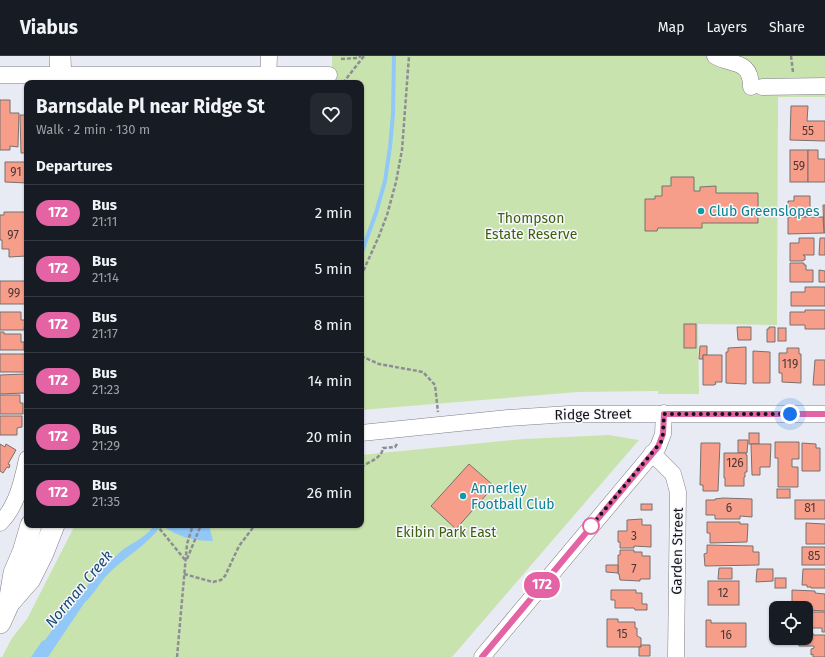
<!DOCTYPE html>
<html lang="en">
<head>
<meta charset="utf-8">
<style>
	:root { --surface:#171b24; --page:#242831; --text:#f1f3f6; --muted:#9ea1a6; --line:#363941 }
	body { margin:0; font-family:"Fira Sans",sans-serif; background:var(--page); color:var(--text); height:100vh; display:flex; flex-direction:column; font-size:15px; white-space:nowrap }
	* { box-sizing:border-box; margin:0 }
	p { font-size:13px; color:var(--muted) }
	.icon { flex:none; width:22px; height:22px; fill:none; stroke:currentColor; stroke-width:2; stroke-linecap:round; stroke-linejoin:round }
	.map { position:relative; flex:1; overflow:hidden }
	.details { position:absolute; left:24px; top:24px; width:340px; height:448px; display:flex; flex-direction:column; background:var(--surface); border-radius:8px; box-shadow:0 1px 3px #0004 }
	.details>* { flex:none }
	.badge { padding:0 8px; border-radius:13px; font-size:14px; line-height:26px }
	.buttons { position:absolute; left:769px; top:545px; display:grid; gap:8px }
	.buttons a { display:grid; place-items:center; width:44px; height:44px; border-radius:8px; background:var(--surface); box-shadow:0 1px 3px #0004; font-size:20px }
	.you { position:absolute; width:20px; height:20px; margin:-10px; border:3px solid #fff; border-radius:50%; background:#1a73e8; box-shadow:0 0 0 6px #1a73e833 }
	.map>.badge { position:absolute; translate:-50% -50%; box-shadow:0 0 0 2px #fff }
	h2 { padding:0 12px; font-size:15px; line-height:36px }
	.round { display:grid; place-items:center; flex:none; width:42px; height:42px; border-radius:8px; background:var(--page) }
	.headline { display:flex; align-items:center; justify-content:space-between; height:68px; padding:0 12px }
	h1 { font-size:19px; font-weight:700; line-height:30px }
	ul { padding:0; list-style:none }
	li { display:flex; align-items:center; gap:12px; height:56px; padding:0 12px; border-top:1px solid var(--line) }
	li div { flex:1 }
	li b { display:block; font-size:15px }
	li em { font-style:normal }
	li .badge { min-width:44px; font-weight:700; text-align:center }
	header { display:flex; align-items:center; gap:24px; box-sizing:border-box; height:56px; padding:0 20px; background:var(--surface); border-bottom:1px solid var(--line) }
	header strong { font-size:19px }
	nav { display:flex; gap:22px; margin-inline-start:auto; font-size:14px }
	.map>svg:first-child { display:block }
</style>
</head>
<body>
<header>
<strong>Viabus</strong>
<nav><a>Map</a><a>Layers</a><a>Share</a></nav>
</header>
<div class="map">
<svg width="825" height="601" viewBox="0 0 825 601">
	<rect width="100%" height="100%" fill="#e9ebf4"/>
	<g fill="#c9e3af">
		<polygon points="332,0 825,0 825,41 778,41 777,269 698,268 699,338 658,338 658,335 578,336 361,354 361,27 332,27"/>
		<polygon points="609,379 639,384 452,601 2,601 12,582 27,563 75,469 361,469 361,399 523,383"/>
	</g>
	<g fill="#91c8f8">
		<path d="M162 469H209L213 485C194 485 177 481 162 469Z"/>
		<path d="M153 471 157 475C143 492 122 503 106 520 100 527 91 542 85 546L50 598V599L48 601H31L42 585 45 584C67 553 91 523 119 497 130 487 143 484 153 471Z"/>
	</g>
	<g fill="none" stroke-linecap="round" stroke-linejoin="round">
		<g stroke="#91c8f8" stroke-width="4">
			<polyline points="361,198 376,157 385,125 390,91 393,58 394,0"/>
			<polyline points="152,477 159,469"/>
		</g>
	</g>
	<g fill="#f79e8a" stroke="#79706d">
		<polygon points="0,44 10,44 10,57 19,57 18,89 18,91 10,90 10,94 0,94"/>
		<polygon points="791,50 808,50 807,65 825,65 825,85 790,84"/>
		<polygon points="20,59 27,59 27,97 21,97"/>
		<rect x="790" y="94" width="18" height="32"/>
		<polygon points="808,94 818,94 818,103 825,103 825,126 808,126"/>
		<polygon points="5,106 27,106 27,127 5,126"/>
		<polygon points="671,121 694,121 694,135 700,135 700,131 716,130 716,137 758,137 758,167 702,167 702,172 658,172 657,175 645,175 645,143 655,143 655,140 662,140 662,130 671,130"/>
		<polygon points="794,140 810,140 810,161 788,161 788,145 794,145"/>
		<polygon points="823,149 825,149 825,177 824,177"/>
		<polygon points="4,156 27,156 26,200 9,201 9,193 2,193 2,184 0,184 0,159 4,159"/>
		<polygon points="788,161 823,161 824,177 788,178"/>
		<polygon points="799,182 814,182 814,199 803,199 805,200 805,204 803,204 803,205 790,205 790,187 799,187"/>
		<polygon points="820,182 825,182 825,199 819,199"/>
		<polygon points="790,207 804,207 804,209 806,209 806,214 813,214 813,226 790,226"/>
		<polygon points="819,214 825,215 825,226 819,226"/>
		<rect x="0" y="225" width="27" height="23"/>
		<polygon points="805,231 825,231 825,250 791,250 791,236 805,236"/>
		<polygon points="805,254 825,254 825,273 805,273 805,269 790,269 790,256 805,256"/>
		<polygon points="0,256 21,256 21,264 25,264 24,274 0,274"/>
		<rect x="684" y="268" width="12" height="24"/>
		<polygon points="737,271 751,271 751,284 738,284"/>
		<polygon points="769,271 775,271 775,286 767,286 767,273 769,273"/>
		<rect x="778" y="272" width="8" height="13"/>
		<polygon points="0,276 4,276 4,278 21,278 21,286 24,286 24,294 0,294"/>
		<polygon points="700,290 707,290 707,299 703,299 703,303 699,303"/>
		<polygon points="746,291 746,328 726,327 726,296 728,296 728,292"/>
		<polygon points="787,292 799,292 799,298 801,298 801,327 782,326 782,317 779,317 779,297 787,297"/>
		<polygon points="753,295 770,296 770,327 753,327"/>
		<rect x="0" y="298" width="25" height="18"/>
		<polygon points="703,299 722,299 722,326 715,326 716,328 714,329 703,329"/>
		<polygon points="815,304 825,304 825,329 813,329"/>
		<polygon points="25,318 25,337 0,338 0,319"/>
		<polygon points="0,339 20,339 20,347 23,347 23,358 0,358"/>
		<polygon points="0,360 22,360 22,371 17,372 17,379 0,379"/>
		<rect x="749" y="377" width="10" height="11"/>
		<polygon points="738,384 748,384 747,397 738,397"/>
		<polygon points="775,386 799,386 799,403 792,403 792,411 798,411 798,431 778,431 778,402 775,402"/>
		<polygon points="701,387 720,387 718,435 703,435 703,429 700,429"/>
		<polygon points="802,387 816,388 816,392 820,392 820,415 802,415"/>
		<polygon points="0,388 5,391 6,388 16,394 8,408 10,409 9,412 7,411 3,417 0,415"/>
		<polygon points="751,388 771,388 770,411 760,411 760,419 752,419"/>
		<polygon points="724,397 746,397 746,399 747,399 747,416 745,416 745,421 744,421 744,430 725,430 725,422 724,422"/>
		<polygon points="469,408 494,430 456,473 431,450"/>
		<rect x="777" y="433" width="13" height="9"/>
		<polygon points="723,442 752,443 752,461 740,460 740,463 715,463 715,459 706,459 706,444 715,444 715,443"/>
		<rect x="795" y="444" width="30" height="19"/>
		<rect x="641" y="448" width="11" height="6"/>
		<polygon points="642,463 642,469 651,469 651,491 634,490 634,492 620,492 620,486 618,486 618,475 627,475 627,464"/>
		<polygon points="707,466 740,466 740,468 748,468 747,486 710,487 710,477 707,477"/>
		<polygon points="806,467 825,468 825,488 806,488"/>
		<polygon points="707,489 753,490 753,496 759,496 759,509 705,510 704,498 707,497"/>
		<rect x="802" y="491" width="23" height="18"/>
		<polygon points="620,494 634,494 634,496 642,496 642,500 650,500 650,523 640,523 640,525 620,524 619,518 618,518 618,499 620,499"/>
		<polygon points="606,509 618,509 618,517 606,516"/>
		<polygon points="719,512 732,512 732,523 718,523"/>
		<polygon points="757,513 773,513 773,525 756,526"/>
		<polygon points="803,513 825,513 825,532 811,532 811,531 807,531 807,529 802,529"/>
		<rect x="775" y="522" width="11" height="10"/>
		<rect x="708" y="525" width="31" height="24"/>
		<polygon points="611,534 636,534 636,537 642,537 642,548 647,548 647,554 635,554 634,552 615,552 615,544 611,544"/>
		<polygon points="792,534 815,535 815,537 825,538 825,555 806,554 806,552 792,552"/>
		<polygon points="806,556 825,556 825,576 822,576 822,572 806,572"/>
		<polygon points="607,563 618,563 618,566 635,566 635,572 637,572 637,580 641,582 641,591 607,591"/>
		<polygon points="706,564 711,564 711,567 746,567 746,591 706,591"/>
		<polygon points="813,577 813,579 825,579 825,601 813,601 813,598 811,599 811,593 814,592 814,590 799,590 799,582 806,582 806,578"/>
		<polygon points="641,589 650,589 650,600 639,600 639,591 641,591"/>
	</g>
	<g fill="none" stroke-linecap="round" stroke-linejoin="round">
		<defs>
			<g id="minor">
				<path d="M715 0C732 10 751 3 751 31"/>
				<polyline points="0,19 329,19"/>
				<polyline points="268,27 269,0"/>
				<polyline points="762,31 825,30"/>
				<polyline points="361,377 508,362 569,358 825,358"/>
				<polyline points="652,397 673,418 678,436 676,601"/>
				<path d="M0 467C17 450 22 426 27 403"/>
				<polyline points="482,601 658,391 663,378 664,357"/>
			</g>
			<g id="major">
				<polyline points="60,0 61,27"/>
				<polyline points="9,547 30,523 43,497 54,469"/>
				<polyline points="0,567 9,547 14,517 23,496 31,469"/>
			</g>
		</defs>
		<use href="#minor" stroke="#7f8088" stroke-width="17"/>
		<use href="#major" stroke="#7f8088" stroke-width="22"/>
		<g stroke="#8d8e95" stroke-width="2.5" stroke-dasharray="4 2" stroke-linecap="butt">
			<polyline points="791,0 793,16"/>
			<polyline points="341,3 357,2 361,0"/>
			<polyline points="343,27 364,0"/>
			<polyline points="361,220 379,180 387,159 396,126 402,94 409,0"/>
			<polyline points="361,300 379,308 423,316 435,329 438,356"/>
			<path d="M361 411C369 406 382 402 383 392L395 391 397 388"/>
			<polyline points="155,469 159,472 186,505"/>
			<polyline points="187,503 201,469"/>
			<polyline points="184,518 213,526 221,524 225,520 239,490 255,469"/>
			<polyline points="177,601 187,488 193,469"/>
		</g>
		<use href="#minor" stroke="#fff" stroke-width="16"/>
		<use href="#major" stroke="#fff" stroke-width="21"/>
	</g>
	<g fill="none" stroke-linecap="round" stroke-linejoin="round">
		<defs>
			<polyline id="line" points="482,601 658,391 663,378 664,358 825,358"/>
		</defs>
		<use href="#line" stroke="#fff" stroke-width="9"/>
		<use href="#line" stroke="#e463a4" stroke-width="6"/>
		<polyline stroke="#141417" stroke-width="4" stroke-dasharray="0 7.2" points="591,470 587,475 661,386 663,378 664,358 790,358"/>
	</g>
	<g fill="#0f9aa8" stroke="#f7f8fe" stroke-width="1.5">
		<circle cx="701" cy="155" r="4"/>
		<circle cx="463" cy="440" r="4"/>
	</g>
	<circle fill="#fff" stroke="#e463a4" stroke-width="2" cx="591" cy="470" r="8"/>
	<g text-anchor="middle" stroke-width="3" stroke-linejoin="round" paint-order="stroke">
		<g font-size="12" fill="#4d3634">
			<text x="808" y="79">55</text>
			<text x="799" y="114">59</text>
			<text x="16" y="120">91</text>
			<text x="13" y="183">97</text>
			<text x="14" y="241">99</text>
			<text x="790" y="312">119</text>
			<text x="735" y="411">126</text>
			<text x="729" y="456">6</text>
			<text x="810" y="456">81</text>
			<text x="634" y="484">3</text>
			<text x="814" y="504">85</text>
			<text x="634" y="517">7</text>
			<text x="723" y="541">12</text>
			<text x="622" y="582">15</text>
			<text x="726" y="583">16</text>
		</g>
		<g font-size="14" fill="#0d838f" stroke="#f7f8fe" text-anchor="start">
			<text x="709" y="160">Club Greenslopes</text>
			<text x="471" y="437">Annerley<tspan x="471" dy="16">Football Club</tspan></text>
		</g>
		<g font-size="14" fill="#3f5f0c" stroke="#f7f8fe">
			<text x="531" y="167">Thompson<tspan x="531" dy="16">Estate Reserve</tspan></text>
			<text x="446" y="481">Ekibin Park East</text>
		</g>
		<g font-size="14" fill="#141417" stroke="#f7f8fe">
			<text transform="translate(593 358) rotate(-1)" y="5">Ridge Street</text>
			<text transform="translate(677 495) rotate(-89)" y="5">Garden Street</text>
		</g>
		<g font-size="15" font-style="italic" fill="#1b4d74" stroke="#f7f8fe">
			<text transform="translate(79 533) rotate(-50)" y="5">Norman Creek</text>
		</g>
	</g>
</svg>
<div class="buttons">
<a><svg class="icon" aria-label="locate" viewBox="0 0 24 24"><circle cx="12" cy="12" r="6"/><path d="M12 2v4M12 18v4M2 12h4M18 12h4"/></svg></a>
</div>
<div class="you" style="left:790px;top:358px"></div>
<b class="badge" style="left:542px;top:529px;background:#e463a4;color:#fff">172</b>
<section class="details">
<div class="headline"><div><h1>Barnsdale Pl near Ridge St</h1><p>Walk · 2 min · 130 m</p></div><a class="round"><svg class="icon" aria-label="heart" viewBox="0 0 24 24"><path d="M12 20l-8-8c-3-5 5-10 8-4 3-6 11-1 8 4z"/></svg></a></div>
<h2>Departures</h2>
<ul>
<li><span class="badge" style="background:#e463a4;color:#fff">172</span><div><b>Bus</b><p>21:11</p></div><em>2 min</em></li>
<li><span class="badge" style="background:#e463a4;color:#fff">172</span><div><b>Bus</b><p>21:14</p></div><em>5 min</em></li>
<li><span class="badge" style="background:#e463a4;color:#fff">172</span><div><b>Bus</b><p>21:17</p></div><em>8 min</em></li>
<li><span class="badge" style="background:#e463a4;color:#fff">172</span><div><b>Bus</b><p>21:23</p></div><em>14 min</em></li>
<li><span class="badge" style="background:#e463a4;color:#fff">172</span><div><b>Bus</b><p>21:29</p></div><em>20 min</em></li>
<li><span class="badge" style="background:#e463a4;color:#fff">172</span><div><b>Bus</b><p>21:35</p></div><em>26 min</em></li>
</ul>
</section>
</div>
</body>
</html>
